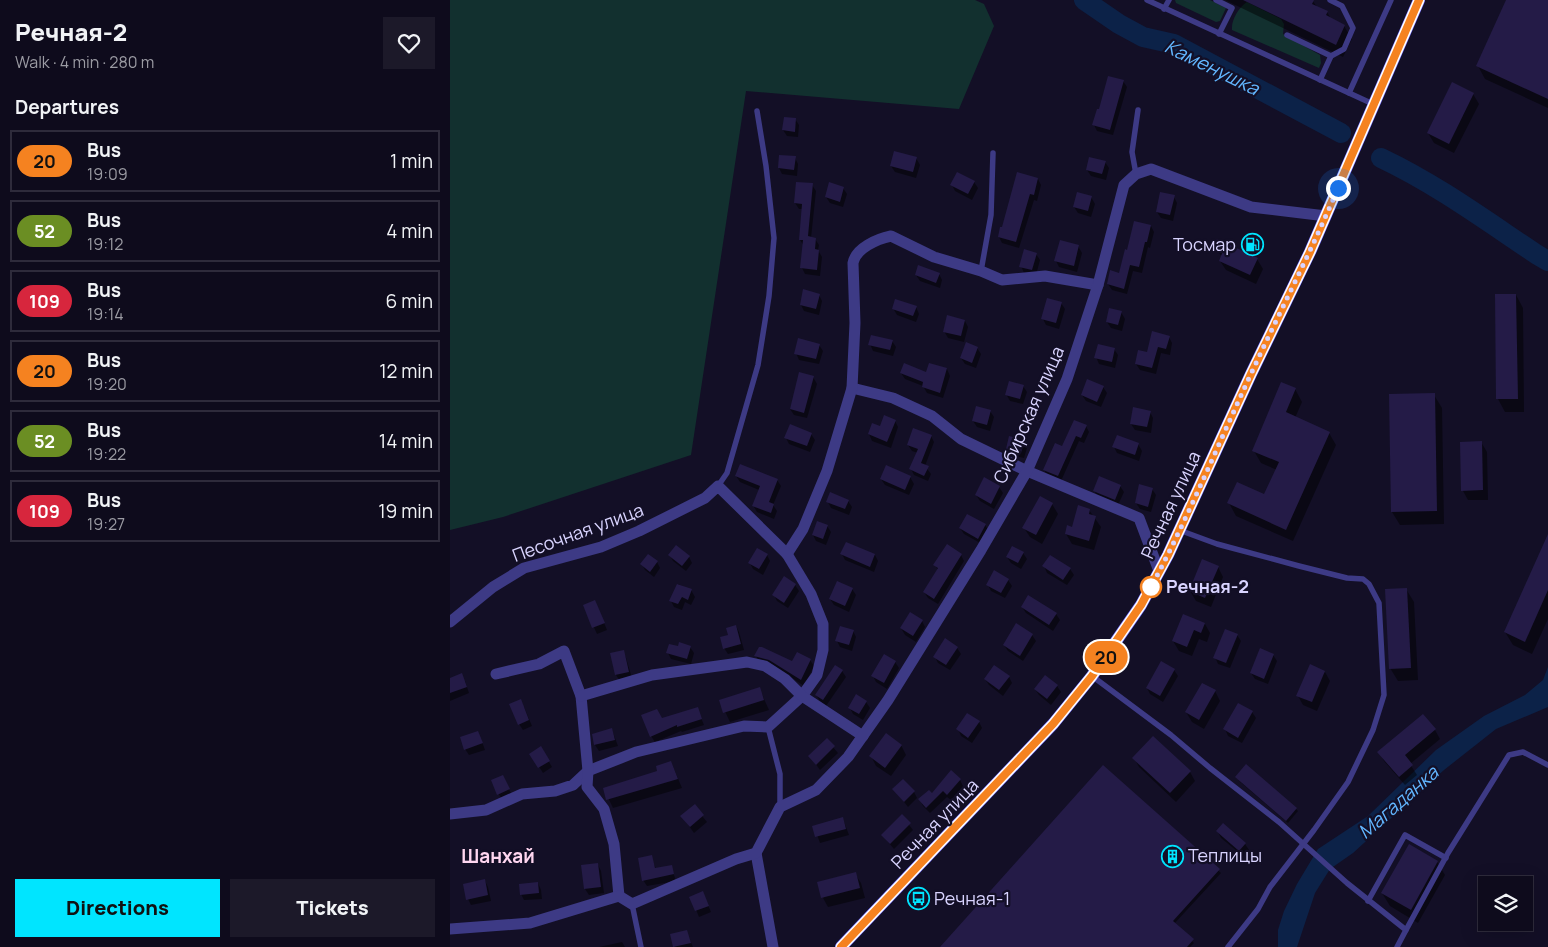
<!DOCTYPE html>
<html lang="en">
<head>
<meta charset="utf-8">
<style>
	:root { --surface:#0e0b1c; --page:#1c1929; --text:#f1f3f6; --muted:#9b9ba3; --line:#2e2b3b; --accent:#00e5ff }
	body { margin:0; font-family:Manrope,sans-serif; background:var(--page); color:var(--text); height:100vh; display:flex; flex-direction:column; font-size:19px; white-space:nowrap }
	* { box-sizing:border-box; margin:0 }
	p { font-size:16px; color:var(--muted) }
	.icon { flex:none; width:28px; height:28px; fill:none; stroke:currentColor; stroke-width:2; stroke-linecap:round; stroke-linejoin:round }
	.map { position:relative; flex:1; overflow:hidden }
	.drawer { display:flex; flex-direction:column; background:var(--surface); width:450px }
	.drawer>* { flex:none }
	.badge { padding:0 10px; border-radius:16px; font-size:18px; line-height:32px }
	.controls { position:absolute; left:1028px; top:876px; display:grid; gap:10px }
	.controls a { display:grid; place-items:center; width:55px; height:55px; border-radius:0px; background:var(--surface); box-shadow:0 5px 20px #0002,0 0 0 1px var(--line); font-size:25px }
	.you { position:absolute; width:25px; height:25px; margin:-12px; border:4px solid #fff; border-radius:50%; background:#1a73e8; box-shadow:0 0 0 8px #1a73e833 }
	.map>.badge { position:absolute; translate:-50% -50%; box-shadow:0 0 0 2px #fff }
	h2 { padding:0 15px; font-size:19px; line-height:45px }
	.round { display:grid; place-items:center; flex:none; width:52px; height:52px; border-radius:0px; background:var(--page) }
	.overview { display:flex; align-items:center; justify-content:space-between; height:85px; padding:0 15px }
	h1 { font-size:24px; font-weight:800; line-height:38px }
	.action { display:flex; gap:10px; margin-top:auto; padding:10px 15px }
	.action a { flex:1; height:58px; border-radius:0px; background:var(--accent); color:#111; font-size:20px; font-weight:800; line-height:58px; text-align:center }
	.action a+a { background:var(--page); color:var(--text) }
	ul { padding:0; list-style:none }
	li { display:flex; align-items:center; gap:15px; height:62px; margin:0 10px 8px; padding:0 5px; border:2px solid var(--line); border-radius:0px }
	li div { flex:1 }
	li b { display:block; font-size:19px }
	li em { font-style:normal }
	li .badge { min-width:55px; font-weight:700; text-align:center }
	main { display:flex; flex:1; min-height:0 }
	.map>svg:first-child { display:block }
</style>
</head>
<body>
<main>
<section class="drawer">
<div class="overview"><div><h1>Речная-2</h1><p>Walk · 4 min · 280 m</p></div><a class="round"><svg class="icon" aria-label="heart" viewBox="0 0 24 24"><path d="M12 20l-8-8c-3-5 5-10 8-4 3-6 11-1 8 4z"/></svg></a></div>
<h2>Departures</h2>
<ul>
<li><span class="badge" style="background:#f58220;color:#111">20</span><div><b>Bus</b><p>19:09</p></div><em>1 min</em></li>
<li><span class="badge" style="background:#6b8e23;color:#fff">52</span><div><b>Bus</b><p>19:12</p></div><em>4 min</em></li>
<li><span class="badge" style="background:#d7263d;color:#fff">109</span><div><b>Bus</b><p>19:14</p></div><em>6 min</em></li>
<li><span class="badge" style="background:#f58220;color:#111">20</span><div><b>Bus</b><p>19:20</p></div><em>12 min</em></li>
<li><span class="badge" style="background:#6b8e23;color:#fff">52</span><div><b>Bus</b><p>19:22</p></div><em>14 min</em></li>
<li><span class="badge" style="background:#d7263d;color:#fff">109</span><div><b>Bus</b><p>19:27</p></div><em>19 min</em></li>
</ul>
<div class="action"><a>Directions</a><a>Tickets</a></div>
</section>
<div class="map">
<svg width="1098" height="947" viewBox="0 0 1098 947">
	<rect width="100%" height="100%" fill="#130f26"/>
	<g fill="#12302f">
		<polygon points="0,0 525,0 534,4 544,26 509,109 296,91 241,455 53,517 0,530"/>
		<polygon points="725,0 760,0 776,8 770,21 766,22 726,3"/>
		<path d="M797 2 831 19 834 24 833 34 870 55 871 63 869 68 782 30C781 20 789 7 797 2Z"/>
	</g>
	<polygon fill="#0c2248" points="1098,667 1098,707 1046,729 994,770 903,853 880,869 865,893 847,947 828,947 828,930 834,911 847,884 868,849 918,816 986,750 1034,716 1075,695 1093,680"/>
	<g fill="#0007">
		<polygon points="775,0 862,0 867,7 877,12 881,19 894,26 902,39 893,57"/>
		<polygon points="1058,0 1098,0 1098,108 1035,79 1028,66"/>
		<polygon points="673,81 677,87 663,135 647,131 644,125 650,111"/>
		<polygon points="1003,84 1023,94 1029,104 1004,153 984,143 978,133"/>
		<polygon points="345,119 349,125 348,137 337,136 333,130"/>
		<polygon points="330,156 345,158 348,164 347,176 332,174 329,168"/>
		<polygon points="466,158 470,165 466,178 445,172 441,166"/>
		<polygon points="655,162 659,168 656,180 641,176 637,170"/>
		<polygon points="588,179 591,185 587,201 584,200 569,248 552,243 549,237"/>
		<polygon points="524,182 528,188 522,200 505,191 502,185"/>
		<polygon points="362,185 366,191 361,238 365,239 369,245 368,250 372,257 370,276 355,274 352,268 354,246 350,240 353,209 349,209 345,203"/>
		<polygon points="393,188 397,194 393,207 380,203 376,197"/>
		<polygon points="641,197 645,204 641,217 628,213 624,207"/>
		<polygon points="724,197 727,203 723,221 711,218 707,212"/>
		<polygon points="701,226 704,232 700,248 698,247 692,273 683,271 677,294 662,290 658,284 670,274 678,251"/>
		<polygon points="628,246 632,253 627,272 609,267 606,261"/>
		<polygon points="765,247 807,259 813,269 806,284 776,270 770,261 772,257"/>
		<polygon points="586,254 590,260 586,275 574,273 571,266"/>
		<polygon points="489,274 492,280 490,288 470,281 466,275"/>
		<polygon points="369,295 372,301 369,315 354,311 351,305"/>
		<polygon points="1066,295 1073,308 1074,412 1055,412 1048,399 1046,296"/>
		<polygon points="611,303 615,309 609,329 596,325 593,319"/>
		<polygon points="466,307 469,314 466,322 447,315 443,308"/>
		<polygon points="671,312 675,319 672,331 661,328 657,322"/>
		<polygon points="515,321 518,327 514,342 498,338 494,331"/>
		<polygon points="719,337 722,343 720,355 711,353 706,374 690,370 686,364"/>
		<polygon points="442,341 446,347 443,356 423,351 420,344"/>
		<polygon points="369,345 373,351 369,364 349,360 346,353"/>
		<polygon points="527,348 531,354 526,368 515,364 511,358"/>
		<polygon points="664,349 668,355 665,368 649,364 646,357"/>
		<polygon points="480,364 497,369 500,376 493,398 477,393 473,386 455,379 451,373 477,373"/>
		<polygon points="363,377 367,384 357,418 344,415 340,409"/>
		<polygon points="573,386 577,392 573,404 560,401 556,394"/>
		<polygon points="653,387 657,393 651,407 636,401 632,395"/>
		<polygon points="845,389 852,402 845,418 879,433 886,445 843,541 786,516 779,503 815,496 827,470 811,463 804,451"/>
		<polygon points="984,395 992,408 994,524 950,525 942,512"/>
		<polygon points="540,411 544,417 540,431 527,427 523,421"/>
		<polygon points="700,412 703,418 701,433 685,430 681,424"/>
		<polygon points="445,421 448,427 441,448 422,441 419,434"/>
		<polygon points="636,426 639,432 634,443 629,441 611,481 598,476 594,470 613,448"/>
		<polygon points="361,434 365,440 360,452 339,444 336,438"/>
		<polygon points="481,436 484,442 475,466 481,474 478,481 464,475 461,469 468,453 462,451 458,445"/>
		<polygon points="573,441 577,448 574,458 561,455 557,449"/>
		<polygon points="1031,442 1037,452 1038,500 1018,500 1013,491"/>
		<polygon points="688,444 692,451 689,461 667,453 664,447"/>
		<polygon points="286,476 327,480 331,486 323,505 327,511 324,519 307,512 303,505 309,490 290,482"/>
		<polygon points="460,477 464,484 459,495 435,485 431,479"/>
		<polygon points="670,486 674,492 668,505 648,497 644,490"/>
		<polygon points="549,487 553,493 544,509 530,501 526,495"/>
		<polygon points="702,489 706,495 701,512 690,509 686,503"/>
		<polygon points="590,498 602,504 608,514 592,544 580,537 574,528"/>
		<polygon points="398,501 402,507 399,515 381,508 378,502"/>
		<polygon points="639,510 651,527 644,550 622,544 616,534"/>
		<polygon points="535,525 539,531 532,544 514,534 510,528"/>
		<polygon points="377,526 381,532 376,545 366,541 363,535"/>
		<polygon points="1095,543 1098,544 1098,619 1082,654 1063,645 1055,632"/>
		<polygon points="573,553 577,559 571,569 561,563 557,557"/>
		<polygon points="392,554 425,555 428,561 424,572 395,560"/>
		<polygon points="220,555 239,557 242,563 236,571 223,561"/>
		<polygon points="317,555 320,561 313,575 303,569 300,563"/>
		<polygon points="511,555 514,561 488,604 478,598 474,592 488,570 485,565"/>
		<polygon points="207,562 210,568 204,577 195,570 192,564"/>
		<polygon points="594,566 620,569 624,575 617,585 597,573"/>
		<polygon points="768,567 773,577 761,607 746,601 740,591"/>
		<polygon points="335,578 345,585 349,591 338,608 327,601 324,595"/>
		<polygon points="558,580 562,586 555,598 541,591 538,585"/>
		<polygon points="228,584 241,590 245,597 241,605 235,602 232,610 224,607 221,601"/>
		<polygon points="402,589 406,595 399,612 384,605 380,599"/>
		<polygon points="956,589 964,602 968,680 948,681 940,668"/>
		<polygon points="134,606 148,608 157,630 147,634"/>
		<polygon points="572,607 606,614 610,620 603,631 576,613"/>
		<polygon points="472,621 475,627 466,642 455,635 451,628"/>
		<polygon points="755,624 760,633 757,642 749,639 742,656 729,651 723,641"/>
		<polygon points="286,626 289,632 294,650 278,654 274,648"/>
		<polygon points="403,631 406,637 402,651 390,647 387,641"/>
		<polygon points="582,635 586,641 573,661 558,651 554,645"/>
		<polygon points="787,635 791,641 780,668 768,664 765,657"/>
		<polygon points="240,647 244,653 241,664 221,659 218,653 229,648"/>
		<polygon points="507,648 511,654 500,670 488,663 485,657"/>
		<polygon points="173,651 176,658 182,678 170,681 166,675"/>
		<polygon points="823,655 827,661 818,684 805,679 801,673"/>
		<polygon points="306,656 343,663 360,660 364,666 354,686 323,665 309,662"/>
		<polygon points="445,662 449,668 437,689 426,682 423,676"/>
		<polygon points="724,670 728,676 713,702 700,694 697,688"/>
		<polygon points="392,671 396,677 376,706 370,701 366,695"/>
		<polygon points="875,672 880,681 867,711 853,705 848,696"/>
		<polygon points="559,677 562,683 553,696 539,685 535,679"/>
		<polygon points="0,679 15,681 19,693 0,701"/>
		<polygon points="607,686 611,692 601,705 589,695 585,689"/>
		<polygon points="309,688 319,710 280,722 270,701"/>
		<polygon points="765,691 770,701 754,729 742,722 736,712"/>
		<polygon points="416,702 420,708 413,720 403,714 400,708"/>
		<polygon points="74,707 82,726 73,730 69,724"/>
		<polygon points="247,708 254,725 232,732 231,731 205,742 201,736 212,720"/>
		<polygon points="802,712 806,718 792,743 778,736 775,729"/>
		<polygon points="529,722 532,728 522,743 511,736 508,729"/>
		<polygon points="162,730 168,746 149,751 145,745 143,734"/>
		<polygon points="985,730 990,739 960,764 967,775 955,785 934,761 929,752"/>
		<polygon points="31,739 35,750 19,755 15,749"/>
		<polygon points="377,740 388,753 370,770 360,756"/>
		<polygon points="451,745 456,755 441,776 426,766 421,756"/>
		<polygon points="91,748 102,767 93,773 81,754"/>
		<polygon points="684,758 740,772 745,781 726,802 689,767"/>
		<polygon points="221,762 232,788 163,808 154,789 209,772"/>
		<polygon points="653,767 771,873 724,924 744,943 740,947 497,947"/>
		<polygon points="510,780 513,786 501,800 497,797 480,813 473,806 470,800"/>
		<polygon points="788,780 846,809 848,811 838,823"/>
		<polygon points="42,781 56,782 62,796 52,800"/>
		<polygon points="444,789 464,792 467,798 458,807"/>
		<polygon points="244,806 257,822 244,833 232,816"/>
		<polygon points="452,816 463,830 444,849 432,835"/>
		<polygon points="393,819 399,835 370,843 364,826"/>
		<polygon points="768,832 795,844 799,850 793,856 771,838"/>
		<polygon points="201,857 206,869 221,866 226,881 197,886 193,880"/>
		<polygon points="987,862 995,875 968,923 940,906 932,893"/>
		<polygon points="148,865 151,871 154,893 139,895 135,889 133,867"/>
		<polygon points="405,874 411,883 415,898 378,907 373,898"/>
		<polygon points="35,881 38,887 41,901 21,905 18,899"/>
		<polygon points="88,883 91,890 92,899 74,900 71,894"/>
		<polygon points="253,893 261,912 249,917 241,897"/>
		<polygon points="236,931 243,947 225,947 222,935"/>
		<polygon points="172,942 175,947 149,947"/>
	</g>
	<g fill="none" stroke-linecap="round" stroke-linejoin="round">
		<g stroke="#0c2248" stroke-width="20">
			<polyline points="634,0 669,24 693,37 724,44 891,133"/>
			<path d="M931 158C986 184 1035 220 1086 254L1098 261"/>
		</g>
	</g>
	<g fill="#241b47">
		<polygon points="793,0 864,0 862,4 878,11 876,15 895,25 886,45"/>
		<polygon points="1056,0 1098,0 1098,99 1026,66"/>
		<polygon points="658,76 674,80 660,130 642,125 647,109 649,109"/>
		<polygon points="1002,82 1024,93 999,144 977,133"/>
		<polygon points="334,117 346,118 345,132 332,130"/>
		<polygon points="444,151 467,157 463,172 440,166"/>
		<polygon points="329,155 346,156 344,170 328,168"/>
		<polygon points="639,157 656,161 652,174 636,170"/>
		<polygon points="507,172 525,181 518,194 500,185"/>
		<polygon points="567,172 588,178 584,195 580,194 566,242 548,237 550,227 552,227"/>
		<polygon points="346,182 363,183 358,236 366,238 365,249 369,250 367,270 350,268 353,240 349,240 352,204 344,203"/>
		<polygon points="379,182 394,187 390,202 375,197"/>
		<polygon points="627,192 642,196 638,211 623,207"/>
		<polygon points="710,192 725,195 720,215 706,212"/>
		<polygon points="684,221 701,225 697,242 695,242 689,267 680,265 674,289 657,284 660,270 669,273 675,249 677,250"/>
		<polygon points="767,239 808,258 800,275 769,261 773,251 763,247"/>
		<polygon points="610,240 629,245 624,266 604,261"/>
		<polygon points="574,249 587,253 582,270 569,267"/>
		<polygon points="468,265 490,273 486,283 465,275"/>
		<polygon points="353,289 370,294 366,309 350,305"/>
		<polygon points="1045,294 1066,294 1068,399 1046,399"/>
		<polygon points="597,298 612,302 606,323 591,319"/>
		<polygon points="445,299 467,306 463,316 442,309"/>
		<polygon points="659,308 672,311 668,325 656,322"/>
		<polygon points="497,315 515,320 511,336 493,332"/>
		<polygon points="702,331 720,336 716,349 708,347 702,368 685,364 688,350 697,352"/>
		<polygon points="421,335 443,340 440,350 418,345"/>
		<polygon points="348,338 370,344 366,359 344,354"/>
		<polygon points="516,342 528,347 522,363 510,358"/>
		<polygon points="648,344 665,348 662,362 644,358"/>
		<polygon points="454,363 476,372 479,363 497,368 490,393 472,387 473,382 450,373"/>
		<polygon points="349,372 364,376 354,413 340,409"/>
		<polygon points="637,379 654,386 647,402 631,395"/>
		<polygon points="559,381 574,385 570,399 555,395"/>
		<polygon points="831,382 846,388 836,412 880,432 836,530 777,503 787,482 814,494 829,462 802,451"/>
		<polygon points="985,393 987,511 941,512 939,394"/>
		<polygon points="526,406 541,410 537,425 522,421"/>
		<polygon points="683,407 701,411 697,427 680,424"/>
		<polygon points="434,415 446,420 437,442 418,434 422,423 430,426"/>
		<polygon points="624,420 637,425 631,438 626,436 608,476 593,470 605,443 612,446"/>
		<polygon points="340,424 362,433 357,446 334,438"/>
		<polygon points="463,428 482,435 471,463 479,466 474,476 459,469 468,449 457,445"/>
		<polygon points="667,435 689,443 685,455 662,447"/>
		<polygon points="559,436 574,440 571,453 556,449"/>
		<polygon points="1032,441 1033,490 1011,491 1010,442"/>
		<polygon points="290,464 328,479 319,502 324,504 321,513 302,506 310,486 285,476"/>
		<polygon points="436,465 461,476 455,490 430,479"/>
		<polygon points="649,476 671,485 665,500 643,491"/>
		<polygon points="534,477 550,486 541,504 525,495"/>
		<polygon points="689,484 703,488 698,507 685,503"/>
		<polygon points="380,492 399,500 395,509 376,502"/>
		<polygon points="590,496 603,503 586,535 572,528"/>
		<polygon points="628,505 640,509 639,514 646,516 639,541 615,534 617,525 622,527"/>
		<polygon points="517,514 536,524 528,539 509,528"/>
		<polygon points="367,521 378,525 373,539 362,535"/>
		<polygon points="1098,534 1098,590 1075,642 1054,632"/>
		<polygon points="396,542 425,554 420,567 390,554"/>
		<polygon points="497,544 512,554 484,599 473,592 488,568 483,565"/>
		<polygon points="226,545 240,556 232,566 218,555"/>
		<polygon points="562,546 574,552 568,563 556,557"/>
		<polygon points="307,548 318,554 309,569 298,563"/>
		<polygon points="198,554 208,561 200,572 190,564"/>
		<polygon points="600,555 621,568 613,580 592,566"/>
		<polygon points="752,559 769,566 755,598 739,591"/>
		<polygon points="544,570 559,579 551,593 536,585"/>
		<polygon points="334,576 346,584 334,603 322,595"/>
		<polygon points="387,581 403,588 395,606 379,599"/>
		<polygon points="227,584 242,589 238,600 232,597 228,604 219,601"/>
		<polygon points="957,588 961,668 939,669 935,589"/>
		<polygon points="578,595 607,613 599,625 571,607"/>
		<polygon points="145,600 155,623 142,628 133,605"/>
		<polygon points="460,612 473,620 463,636 450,628"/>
		<polygon points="733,614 755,623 751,633 744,630 737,647 722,641"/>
		<polygon points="566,623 583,634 570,656 553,645"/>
		<polygon points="286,625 291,644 273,649 270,637 278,635 276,628"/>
		<polygon points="390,626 404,630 399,645 385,641"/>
		<polygon points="775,629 788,634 776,663 763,658"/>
		<polygon points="495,638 508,647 496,665 483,657"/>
		<polygon points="229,642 241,646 237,659 216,653 219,644 228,646"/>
		<polygon points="309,647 312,647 342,661 347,652 361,659 351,680 319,660 304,656"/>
		<polygon points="810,648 824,654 814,679 800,673"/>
		<polygon points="174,650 179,672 165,675 160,653"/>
		<polygon points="434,654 446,661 434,683 421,676"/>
		<polygon points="711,661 725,669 710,696 696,688"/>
		<polygon points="860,664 875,671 862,702 846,696"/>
		<polygon points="385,665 393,670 373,700 365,695"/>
		<polygon points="544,665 560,676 549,690 534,679"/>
		<polygon points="12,673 17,687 0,693 0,678"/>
		<polygon points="595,675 608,685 597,699 584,689"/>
		<polygon points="752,683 766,690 749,720 735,712"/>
		<polygon points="310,687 314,700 273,713 269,700"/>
		<polygon points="406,694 417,701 409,714 398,708"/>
		<polygon points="71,699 79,720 68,725 59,704"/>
		<polygon points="788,703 803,711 788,738 773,729"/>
		<polygon points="248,707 252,719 227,727 227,725 200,737 191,715 207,709 212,718"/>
		<polygon points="517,713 530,721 518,738 506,729"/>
		<polygon points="973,714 986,729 955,755 963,765 949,777 927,752"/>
		<polygon points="162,728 165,740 144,745 142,734"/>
		<polygon points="28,731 33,743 14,750 10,737"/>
		<polygon points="436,733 452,745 435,768 419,756"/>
		<polygon points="703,736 741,771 720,793 682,758"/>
		<polygon points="377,738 385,746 366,765 358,756"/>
		<polygon points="91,746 100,761 88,768 79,754"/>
		<polygon points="221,761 228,779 156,800 153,788 207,771 206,766"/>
		<polygon points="796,764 847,808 836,821 785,777"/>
		<polygon points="653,765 770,869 723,921 744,939 737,947 490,947"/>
		<polygon points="501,770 511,779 497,795 493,791 476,808 468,799 479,790 482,793"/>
		<polygon points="53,775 60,789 47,795 41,780"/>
		<polygon points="453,779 465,791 454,802 442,789"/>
		<polygon points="245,804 254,815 240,827 230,816"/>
		<polygon points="452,814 461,823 440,844 431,835"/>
		<polygon points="393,817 396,829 365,837 362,826"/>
		<polygon points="773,823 796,843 789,851 766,831"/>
		<polygon points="959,844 988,861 961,910 931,893"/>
		<polygon points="202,855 205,868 222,865 224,874 192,881 188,858"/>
		<polygon points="148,863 151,887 134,889 131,865"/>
		<polygon points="406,872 410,888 371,898 367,882"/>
		<polygon points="35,879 38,895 16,900 13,884"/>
		<polygon points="88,882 89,893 70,895 69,884"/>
		<polygon points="253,891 259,906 245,911 239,897"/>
		<polygon points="237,930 241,943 223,947 220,934"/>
	</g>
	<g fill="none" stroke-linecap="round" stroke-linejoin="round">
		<g stroke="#3d3a85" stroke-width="5.5">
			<polyline points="697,0 923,104"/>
			<polyline points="766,0 782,8 769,34"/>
			<polyline points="714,9 719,0"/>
			<polyline points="837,35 881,56"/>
			<polyline points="870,80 881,56 894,49 903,28 892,6 880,0"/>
			<polyline points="899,93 941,0"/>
			<polyline points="686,174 682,152 688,110"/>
			<polyline points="531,271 541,215 543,153"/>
			<polyline points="268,486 277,473 308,365 319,296 324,238 316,166 307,111"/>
			<polyline points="729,530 767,544 849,566 897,578 913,579 919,584 929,603 934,695 923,730 898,782 864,830 820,887 808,909 778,947"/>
			<polyline points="642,676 721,735 760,768 829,822 897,883 956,930 947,947"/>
			<polyline points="318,727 330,774 330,807"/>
			<polyline points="918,901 955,835 996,858"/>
			<polyline points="182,904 191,947"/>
			<polyline points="956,930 998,853 1059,755 1073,752 1098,765"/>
		</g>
		<g stroke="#3d3a85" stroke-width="11">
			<polyline points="402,388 443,398 482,416 511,439 577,471 689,518 709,571"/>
			<path d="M337 554 353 529 377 471 402 388 405 323 403 263C406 248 427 239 441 236L484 257 531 271 552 280 595 276 648 285"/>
			<polyline points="0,622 43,587 74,568 151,547 189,531 255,498 268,486 337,554 361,594 373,624 373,650 367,675 352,696 318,727 294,726 186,752 138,771 123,785 105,791 72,794 36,810 0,814"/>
			<polyline points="46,674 89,664 114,651 131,696 138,771 137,787 154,809 164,844 169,896"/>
			<polyline points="131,696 202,675 297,662 315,666 335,679 352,696 413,736"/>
			<polyline points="306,853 323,947"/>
			<polyline points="0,929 80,923 169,896 182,904 286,859 306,853 330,807 366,790 398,757 438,700 531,550 577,471 617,379 648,285 674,185 686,174 701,169 801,207 876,216"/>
		</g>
		<polyline stroke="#6f6bff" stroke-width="12" points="391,947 603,724 642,676 691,605 718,555 801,374 860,252 969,0"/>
	</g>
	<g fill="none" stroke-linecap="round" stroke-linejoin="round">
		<defs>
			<polyline id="line" points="391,947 603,724 642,676 691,605 718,555 801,374 860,252 969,0"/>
		</defs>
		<use href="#line" stroke="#fff" stroke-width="11"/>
		<use href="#line" stroke="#f58220" stroke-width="8"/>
		<path stroke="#d9d4ff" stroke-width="5" stroke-dasharray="0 9" d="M701 587 700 589C737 520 767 447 800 376 829 313 861 252 888 188"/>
	</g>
	<defs>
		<symbol id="fuel-ring" viewBox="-11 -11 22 22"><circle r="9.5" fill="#130f26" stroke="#00e5ff" stroke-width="1.5"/><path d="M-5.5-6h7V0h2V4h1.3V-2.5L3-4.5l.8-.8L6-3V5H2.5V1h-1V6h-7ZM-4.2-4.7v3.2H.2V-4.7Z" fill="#00e5ff"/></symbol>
		<symbol id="building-ring" viewBox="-11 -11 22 22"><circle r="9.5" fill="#130f26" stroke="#00e5ff" stroke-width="1.5"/><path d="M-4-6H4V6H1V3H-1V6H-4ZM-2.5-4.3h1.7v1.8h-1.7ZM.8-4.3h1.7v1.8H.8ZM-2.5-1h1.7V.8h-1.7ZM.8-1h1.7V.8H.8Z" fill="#00e5ff"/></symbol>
		<symbol id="bus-ring" viewBox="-11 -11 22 22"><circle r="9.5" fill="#130f26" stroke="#00e5ff" stroke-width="1.5"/><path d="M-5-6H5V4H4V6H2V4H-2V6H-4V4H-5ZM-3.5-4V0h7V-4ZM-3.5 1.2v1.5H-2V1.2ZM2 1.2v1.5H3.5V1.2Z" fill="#00e5ff"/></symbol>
	</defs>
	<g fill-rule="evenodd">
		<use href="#fuel-ring" x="790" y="232" width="25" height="25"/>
		<use href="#building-ring" x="710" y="844" width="25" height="25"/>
		<use href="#bus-ring" x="456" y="886" width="25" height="25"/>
	</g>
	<circle fill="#fff" stroke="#f58220" stroke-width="2.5" cx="701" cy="587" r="10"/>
	<g text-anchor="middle" stroke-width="4.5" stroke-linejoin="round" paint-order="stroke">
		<g font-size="18" fill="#d9d4ff" stroke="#130f26" text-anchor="start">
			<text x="786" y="251" text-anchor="end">Тосмар</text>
			<text x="738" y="862">Теплицы</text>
			<text x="484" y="905">Речная-1</text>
		</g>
		<g font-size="18" fill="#d9d4ff" stroke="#130f26">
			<text transform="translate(579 415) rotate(-66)" y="6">Сибирская улица</text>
			<text transform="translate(721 505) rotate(-65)" y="6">Речная улица</text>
			<text transform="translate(128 533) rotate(-20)" y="6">Песочная улица</text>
			<text transform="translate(485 824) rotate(-46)" y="6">Речная улица</text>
		</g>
		<g font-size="18" font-weight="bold" fill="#d9d4ff" stroke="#130f26" text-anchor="start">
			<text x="716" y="593">Речная-2</text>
		</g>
		<g font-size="19" font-style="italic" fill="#62b6ff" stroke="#130f26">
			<text transform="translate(762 67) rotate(26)" y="7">Каменушка</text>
			<text transform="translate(948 802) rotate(-41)" y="7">Магаданка</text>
		</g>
		<g font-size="19" font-weight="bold" fill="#ffd6f0" stroke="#130f26">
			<text x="48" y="863">Шанхай</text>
		</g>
	</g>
</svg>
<div class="controls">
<a><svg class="icon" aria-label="layers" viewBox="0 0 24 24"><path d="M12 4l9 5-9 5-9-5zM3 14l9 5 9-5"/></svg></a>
</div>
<div class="you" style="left:888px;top:188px"></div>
<b class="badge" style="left:656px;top:657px;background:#f58220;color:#111">20</b>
</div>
</main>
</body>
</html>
